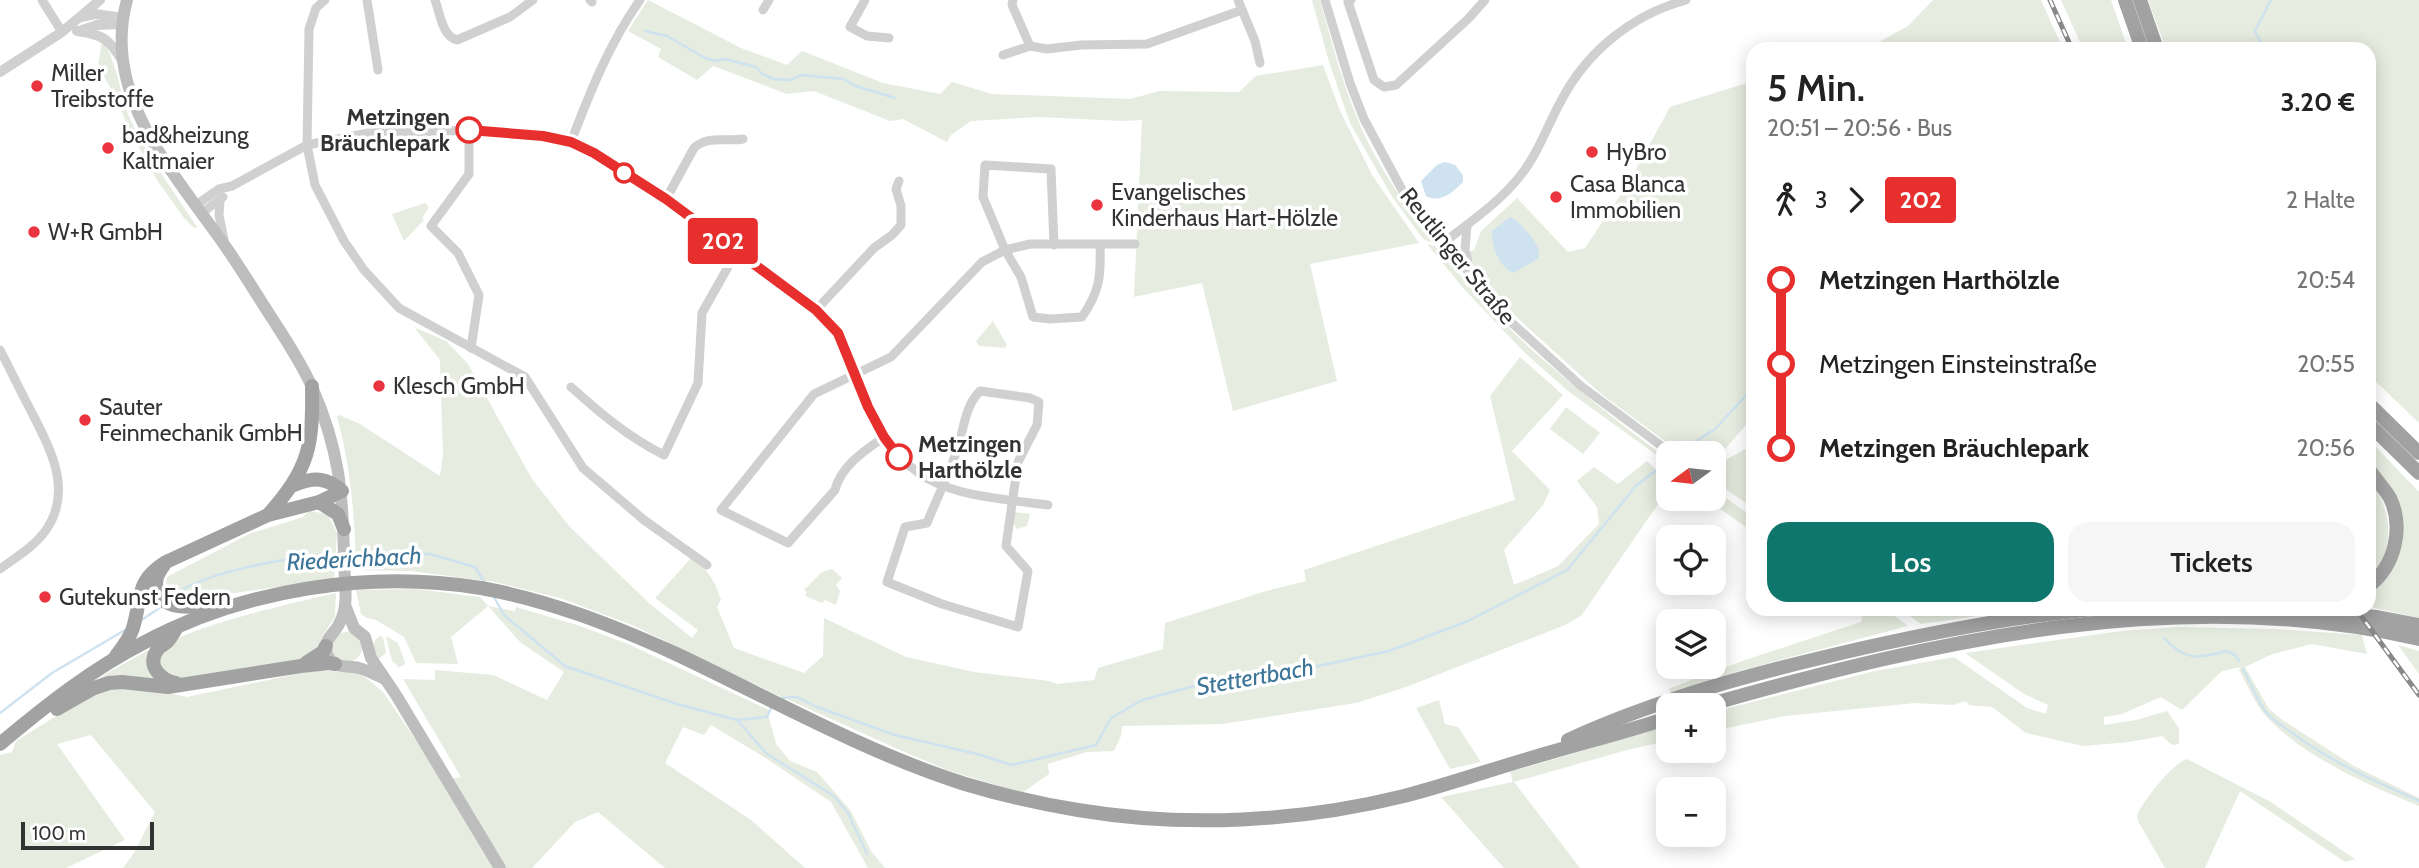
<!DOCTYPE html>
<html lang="de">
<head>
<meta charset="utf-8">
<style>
	:root { --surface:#fff; --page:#f6f6f6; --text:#222; --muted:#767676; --accent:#0f766e }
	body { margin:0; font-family:Cabin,sans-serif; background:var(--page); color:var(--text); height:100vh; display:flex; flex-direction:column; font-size:26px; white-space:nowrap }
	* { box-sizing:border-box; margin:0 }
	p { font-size:23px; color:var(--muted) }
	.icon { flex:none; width:38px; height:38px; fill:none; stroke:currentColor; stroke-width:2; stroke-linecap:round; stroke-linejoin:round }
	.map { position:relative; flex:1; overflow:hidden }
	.side { position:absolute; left:1746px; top:42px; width:630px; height:574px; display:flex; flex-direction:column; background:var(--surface); border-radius:21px; box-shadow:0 4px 18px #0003 }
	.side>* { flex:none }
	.badge { padding:0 14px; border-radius:5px; font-size:24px; line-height:46px }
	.needle { width:46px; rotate:255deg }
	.tools { position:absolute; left:1656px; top:441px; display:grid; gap:14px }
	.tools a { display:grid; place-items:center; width:70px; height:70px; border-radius:14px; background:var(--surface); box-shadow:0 4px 18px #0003; font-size:35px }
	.scale { position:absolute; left:21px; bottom:18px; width:133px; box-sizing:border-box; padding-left:7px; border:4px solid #333; border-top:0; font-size:19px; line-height:24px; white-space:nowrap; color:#333; -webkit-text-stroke:5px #fff; paint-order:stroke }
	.map>.badge { position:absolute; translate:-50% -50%; box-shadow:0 0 0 4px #fff }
	.legs { display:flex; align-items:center; gap:10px; height:77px; padding:0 21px; font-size:23px }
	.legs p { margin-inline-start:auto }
	.overview { display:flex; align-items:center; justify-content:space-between; height:119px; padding:0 21px }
	h1 { font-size:38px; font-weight:600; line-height:52px }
	.primary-button { display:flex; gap:14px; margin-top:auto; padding:14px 21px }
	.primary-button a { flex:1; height:80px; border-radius:21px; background:var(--accent); color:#fff; font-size:28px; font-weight:600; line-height:80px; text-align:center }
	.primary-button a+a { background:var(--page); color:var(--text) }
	ul { padding:0 21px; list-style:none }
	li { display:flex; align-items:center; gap:24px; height:84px; font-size:26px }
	li i { display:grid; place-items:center; width:10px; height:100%; margin:0 9px; background:currentColor }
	li i::after { content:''; width:18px; height:18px; margin:-9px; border:5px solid; border-radius:50%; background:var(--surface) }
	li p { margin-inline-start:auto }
	li:first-child i { background:linear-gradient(#0000 50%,currentColor 0) }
	li:last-child i { background:linear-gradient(currentColor 50%,#0000 0) }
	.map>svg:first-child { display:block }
</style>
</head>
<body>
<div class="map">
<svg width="2419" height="868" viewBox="0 0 2419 868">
	<rect width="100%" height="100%" fill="#fff"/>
	<g fill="#e6ecdf">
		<polygon points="648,0 741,48 787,65 802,51 883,83 940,94 952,82 992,94 1130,99 1160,91 1239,92 1256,76 1323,65 1340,111 1372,175 1419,243 1310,264 1337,381 1233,411 1202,283 1134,297 1142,120 1124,121 1039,117 971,121 951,135 947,142 903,119 890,121 814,91 787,94 713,66 697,80 658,57 661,49 628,31"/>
		<path d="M1312 0H1320C1333 47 1345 94 1366 138 1384 175 1408 209 1433 243L1423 239 1391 195 1350 123 1329 62Z"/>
		<polygon points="1933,0 2041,0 2063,49 1866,49 1908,26"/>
		<polygon points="2061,0 2111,0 2128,49 2083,49"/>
		<polygon points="2148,0 2419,0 2419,423 2370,376 2370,49 2166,49"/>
		<path d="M102 40C119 64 119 95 131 121 149 159 175 193 197 227L194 228 184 218 157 180 127 125 117 99 98 66Z"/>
		<polygon points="1753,81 1753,417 1718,457 1709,451 1707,453 1681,453 1600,393 1490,293 1474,267 1469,252 1474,250 1481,231 1517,198 1568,252 1585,248 1629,182 1670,107"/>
		<polygon points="425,203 429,207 422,218 424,220 404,241 392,214"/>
		<path d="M1427 244 1435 246C1465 281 1496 317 1530 348 1574 387 1620 424 1668 459V471L1655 454 1568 391 1524 352 1464 289Z"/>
		<polygon points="993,321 1007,345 1005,348 979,346 976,341"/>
		<path d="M414 327 446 341 468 364 532 479 569 526 649 603 692 638 698 630 655 598 692 557C708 570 715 581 721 600L717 607 734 648 804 673 823 656 824 618 906 657 974 672 1049 681 1057 684 1094 680 1098 668 1163 649 1165 623 1266 591 1306 581 1304 570 1515 500 1490 396 1520 357 1563 395 1512 451 1550 490 1543 505 1504 550 1514 585 1558 566 1599 524 1597 507 1577 481 1594 467 1618 484 1647 461C1660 474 1666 478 1663 497L1581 616 1565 625 1406 687 1356 703 1223 724 1122 726 1121 736 1114 751 1087 752 1048 764 1049 774 1022 793 947 770 900 750 769 691 632 625 560 598 495 582 411 571 356 570C355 517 351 468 337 417L339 415 360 424 440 476 443 455 440 360Z"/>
		<polygon points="1566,407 1600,433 1583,454 1550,429"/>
		<polygon points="2370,441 2419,492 2419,618 2370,607 2370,589 2399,532 2370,466"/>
		<polygon points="1753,445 1753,508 1713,480 1713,467"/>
		<path d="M2370 481C2393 512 2396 548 2370 577Z"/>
		<polygon points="1713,489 1753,517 1753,532 1706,499 1713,499"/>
		<path d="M309 511 328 514 337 533 334 579 177 601C168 593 165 589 167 577L249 534 303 517Z"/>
		<polygon points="1015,512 1030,514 1027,526 1017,529 1013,523"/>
		<polygon points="832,569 842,578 836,585 840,591 836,605 825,600 822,603 805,596 807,592 804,590 822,572"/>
		<polygon points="416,589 480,597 488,606 515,611 516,607 577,625 628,644 769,710 768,714 776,744 790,761 817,772 851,811 871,851 885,868 868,868 831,802 764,757 711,725 704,735 683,727 665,763 751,820 805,868 665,868 598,812 575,822 532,868 123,868 134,853 155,812 91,735 57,744 125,840 66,868 0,868 0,755 12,752 16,741 92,694 110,687 160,691 187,697 316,670 360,673 383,692 443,780 461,777 403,679 435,680 435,670 493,675 547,700 564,672 520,642 488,606 451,637 458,664 416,663 404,637 376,620 367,618 361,614 356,590"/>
		<path d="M336 593 335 617 323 635 317 651 301 661 186 680 168 678 158 659C159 656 160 652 162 649 178 628 306 600 336 593Z"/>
		<polygon points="1863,609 1885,609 1908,626 1739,671 1671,692 1668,689 1745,660 1861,622"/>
		<polygon points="1900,609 2026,609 1921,624"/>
		<path d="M2178 627 2275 629 2362 635 2367 654 2312 644 2270 655 2245 667 2269 709 2284 721 2354 766 2419 798V806C2368 785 2304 757 2266 716 2255 704 2247 684 2239 670L2241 667 2222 671 2182 710 2161 697 2122 714 2104 717V725L2136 720 2167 711 2179 728V744L2172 745 2162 736 2129 742 2083 746 2026 733 1992 707 1969 705 1966 701 1953 705 1915 703 1785 716 1713 731V712L1875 671 1954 657 2027 708 2046 714 2048 705 2024 694 1965 653 2122 631Z"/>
		<circle cx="347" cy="647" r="15"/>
		<path d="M380 636 383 637 386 653 376 661C374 651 370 642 380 636Z"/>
		<polygon points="386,636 398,643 405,662 404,665 399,667 392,661"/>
		<polygon points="2398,645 2419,651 2419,674"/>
		<polygon points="149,650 148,667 161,685 129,678 76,694 109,672"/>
		<polygon points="1439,700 1445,724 1458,727 1481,762 1450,769 1416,708"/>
		<polygon points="1668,726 1668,741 1627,750 1514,782 1580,868 1504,868 1441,797 1513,782 1510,772"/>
		<path d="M2187 759 2269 801 2355 859 2345 862 2240 791 2205 868H2165L2138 821 2137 815C2143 801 2173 763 2187 759Z"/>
	</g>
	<g fill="#cee2ef">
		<path d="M1445 162 1455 165 1463 175V182C1453 192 1440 204 1426 196L1421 181 1437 165Z"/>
		<path d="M1510 217 1515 219C1525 230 1541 243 1539 258L1514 273C1499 268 1491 245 1492 231Z"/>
	</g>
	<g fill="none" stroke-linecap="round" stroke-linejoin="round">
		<g stroke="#cee2ef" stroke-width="2.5">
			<polyline points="645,31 667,36 705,58 715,61 725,59 756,67 762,74 773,79 791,80 801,75 844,79 853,85 895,98"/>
			<polyline points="2264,49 2255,31 2271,0"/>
			<polyline points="1678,453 1715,429 1754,387"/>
			<polyline points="348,553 430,554 475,567 485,583"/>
			<polyline points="494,597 504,615 565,666 677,704 737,720 767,717 772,706"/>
			<path d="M171 598C198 572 299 555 338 554"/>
			<polyline points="140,621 164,605"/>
			<path d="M2164 638C2185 661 2198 659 2226 651L2235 655 2239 661"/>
			<path d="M2243 669C2251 683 2256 699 2266 712 2272 720 2283 726 2291 732 2331 762 2374 781 2419 801"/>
			<polyline points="782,698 797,697 817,707 895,735 977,754 1012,765 1096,745 1111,718 1142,700 1228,677 1299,670 1389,651 1468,621 1567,570 1636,486 1668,461"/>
			<polyline points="0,713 52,673 125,630"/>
			<polyline points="737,720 767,754 834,796 848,813 867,854"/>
		</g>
		<g stroke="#d0d0d0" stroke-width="9">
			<polyline points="42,0 62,32"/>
			<polyline points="325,0 316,8 309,29 307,145 315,185 344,241 364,270 399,308 525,377 583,468 644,520 707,565"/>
			<polyline points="367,0 378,70"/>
			<path d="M435 0C440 13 442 36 457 40L510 17 533 0"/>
			<polyline points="590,0 592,2"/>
			<polyline points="865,0 850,27 867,36 889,38"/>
			<polyline points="1013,0 1012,5 1030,46 1047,49 1081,45 1147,44 1242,10"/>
			<polyline points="1238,0 1255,41 1260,63"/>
			<polyline points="1325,0 1350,83 1364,119 1408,201 1512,323 1581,386 1671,453"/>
			<polyline points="1351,0 1348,2 1374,80 1384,87 1396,85 1468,19 1485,0"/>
			<polyline points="763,10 769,0"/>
			<polyline points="1003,55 1030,46"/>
			<polyline points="469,130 469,174 431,226 458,253 479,295 471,348"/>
			<path d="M571 142C590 92 609 44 640 0"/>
			<path d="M666 199 694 148C707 135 726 142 743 139"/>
			<polyline points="220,201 219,215 224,240"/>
			<path d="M196 205 219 189 232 186 307 145 368 133 482 130 519 132 571 142 594 153 666 199 816 310C842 335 848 357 861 389 903 493 947 492 1048 505"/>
			<polyline points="202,213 223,197"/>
			<polyline points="1467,225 1465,250 1470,270"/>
			<path d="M1443 243C1470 222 1499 203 1520 176 1538 154 1547 126 1561 101 1587 51 1632 15 1686 0"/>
			<path d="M1054 245 1051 169 985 165 983 197 1005 250 1021 277 1033 317 1050 319 1082 317C1100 291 1101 276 1100 245"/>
			<polyline points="816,310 874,248 892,235 901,225 901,206 896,189 899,181"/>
			<path d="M0 350C11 371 21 392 32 413 51 450 73 491 46 530 34 547 16 557 0 569"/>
			<path d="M571 387C600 413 628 437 664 455L698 383 702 313 737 251"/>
			<path d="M980 391 1030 398 1039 402 1037 425 1018 462 1006 546 1028 571 1018 627 942 604 887 582 905 527 927 523C937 498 950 472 958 447 964 428 965 406 980 391Z"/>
			<path d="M884 437C864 451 841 466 835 490L788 543 721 510 814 394 891 357 982 262 1005 250 1030 244H1135"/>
		</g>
		<g stroke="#d0d0d0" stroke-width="10">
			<polyline points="81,17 95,14 123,18"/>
			<polyline points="82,30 97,25 122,24"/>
			<path d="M77 31C103 34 110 40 123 62"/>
			<polyline points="0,72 62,32 100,0"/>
		</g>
		<g stroke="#bdbdbd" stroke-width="12">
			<path d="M127 0C101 94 173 172 223 243 238 264 252 287 266 309 282 334 300 360 312 387 339 448 343 493 344 558 344 573 347 591 345 606 344 612 341 621 338 626 332 636 323 640 327 654 332 667 342 666 353 667 362 667 374 674 383 678"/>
			<polyline points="345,605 354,628 365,637 371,658 396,695 500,868"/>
		</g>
		<g stroke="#a2a2a2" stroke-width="14">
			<polyline points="2125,0 2142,49"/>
			<polyline points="2140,0 2157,49"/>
			<polyline points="2370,405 2419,453"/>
			<polyline points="2370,425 2419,473"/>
			<path d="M2370 471C2376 480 2385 489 2390 498 2404 527 2395 565 2370 585"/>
			<polyline points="319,502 338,514 344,529"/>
			<path d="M268 515C309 468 313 448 312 386"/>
			<path d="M164 565C158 573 154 580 157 590 164 616 207 604 227 605"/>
			<polyline points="2300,609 2376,617 2419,625"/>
			<path d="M116 656C122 648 130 638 133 628 142 598 135 581 166 562L268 515 319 502 342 491C326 477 314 477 294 485"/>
			<polyline points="306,663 323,652 326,646"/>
			<path d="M176 683C161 680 145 665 158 649 159 647 165 644 167 642 171 638 174 632 177 627"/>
			<path d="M1708 705C1936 640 2182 584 2419 639"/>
			<polyline points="57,709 94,688 109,683 122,682 168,687 301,666 329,663 335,664"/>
			<path d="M1568 740C1662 697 1762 671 1863 648 1939 631 2016 616 2094 609"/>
			<path d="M0 744C45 706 92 669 145 642 246 589 368 570 481 588 548 600 612 625 674 653 770 698 864 752 965 784 1002 795 1040 804 1078 810 1185 828 1299 822 1404 796 1447 785 1489 770 1531 758 1577 744 1623 733 1668 718"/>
		</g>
		<defs>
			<g id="rail">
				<polyline points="2050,0 2072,49"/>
				<polyline points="2356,609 2419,695"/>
			</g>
		</defs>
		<use href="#rail" stroke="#888" stroke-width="5"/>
		<use href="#rail" stroke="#fff" stroke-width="2.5" stroke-dasharray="8" stroke-linecap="butt"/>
	</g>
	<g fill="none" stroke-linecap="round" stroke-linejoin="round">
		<defs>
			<polyline id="line-1" points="469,130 543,136 571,142 594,153 666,199 816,310 838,333 868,407 884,437 899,457"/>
		</defs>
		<use href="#line-1" stroke="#fff" stroke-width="16"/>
		<use href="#line-1" stroke="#e72f2d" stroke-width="10"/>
	</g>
	<g fill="#ea3541" stroke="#fff" stroke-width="2.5">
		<circle cx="37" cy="86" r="7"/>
		<circle cx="108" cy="148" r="7"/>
		<circle cx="1592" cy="152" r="7"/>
		<circle cx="1556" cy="197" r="7"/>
		<circle cx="1097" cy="205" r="7"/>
		<circle cx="34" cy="232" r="7"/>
		<circle cx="379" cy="386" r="7"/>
		<circle cx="85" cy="420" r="7"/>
		<circle cx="45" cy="597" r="7"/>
	</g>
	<g fill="#fff" stroke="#e72f2d" stroke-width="3.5">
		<circle cx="469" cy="130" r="12"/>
		<circle cx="624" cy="173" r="9"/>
		<circle cx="899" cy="457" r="12"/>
	</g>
	<g text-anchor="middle" stroke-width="7" stroke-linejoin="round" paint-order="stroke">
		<g font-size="23" fill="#333" stroke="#fff" text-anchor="start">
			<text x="51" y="81">Miller<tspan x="51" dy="26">Treibstoffe</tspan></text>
			<text x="122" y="143">bad&amp;heizung<tspan x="122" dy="26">Kaltmaier</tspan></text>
			<text x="1606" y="160">HyBro</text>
			<text x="1570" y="192">Casa Blanca<tspan x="1570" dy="26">Immobilien</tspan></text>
			<text x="1111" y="200">Evangelisches<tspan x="1111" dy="26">Kinderhaus Hart-Hölzle</tspan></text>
			<text x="48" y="240">W+R GmbH</text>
			<text x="393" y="394">Klesch GmbH</text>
			<text x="99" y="415">Sauter<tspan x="99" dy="26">Feinmechanik GmbH</tspan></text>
			<text x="59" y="605">Gutekunst Federn</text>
		</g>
		<g font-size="23" font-weight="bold" fill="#333" stroke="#fff" text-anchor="end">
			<text x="450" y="125">Metzingen<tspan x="450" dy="26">Bräuchlepark</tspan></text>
			<text x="918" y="452" text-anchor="start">Metzingen<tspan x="918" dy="26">Harthölzle</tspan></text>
		</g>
		<g font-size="23" fill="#333" stroke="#fff">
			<text transform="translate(1458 256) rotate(51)" y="8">Reutlinger Straße</text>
		</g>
		<g font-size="24" font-style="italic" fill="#3d7599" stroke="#fff">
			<text transform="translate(354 559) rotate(-3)" y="8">Riederichbach</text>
			<text transform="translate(1255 677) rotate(-10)" y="8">Stettertbach</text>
		</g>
	</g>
</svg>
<div class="tools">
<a><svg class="needle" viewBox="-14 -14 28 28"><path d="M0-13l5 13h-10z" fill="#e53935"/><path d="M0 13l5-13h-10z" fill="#767676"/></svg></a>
<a><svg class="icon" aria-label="locate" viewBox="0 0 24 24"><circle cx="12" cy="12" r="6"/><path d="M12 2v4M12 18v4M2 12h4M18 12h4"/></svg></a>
<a><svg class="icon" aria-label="layers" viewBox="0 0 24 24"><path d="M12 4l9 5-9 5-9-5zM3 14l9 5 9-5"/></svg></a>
<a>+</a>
<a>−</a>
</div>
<div class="scale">100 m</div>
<b class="badge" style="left:723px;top:241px;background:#e72f2d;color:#fff">202</b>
<section class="side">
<div class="overview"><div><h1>5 Min.</h1><p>20:51 – 20:56 · Bus</p></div><b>3.20 €</b></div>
<div class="legs"><svg class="icon" aria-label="walk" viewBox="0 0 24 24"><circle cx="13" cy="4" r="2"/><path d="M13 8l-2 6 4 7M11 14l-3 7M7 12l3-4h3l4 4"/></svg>3<svg class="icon" aria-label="forward" viewBox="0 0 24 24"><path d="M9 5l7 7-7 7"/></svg><b class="badge" style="background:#e72f2d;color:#fff">202</b><p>2 Halte</p></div>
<ul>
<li><i style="color:#e72f2d"></i><b>Metzingen Harthölzle</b><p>20:54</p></li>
<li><i style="color:#e72f2d"></i><span>Metzingen Einsteinstraße</span><p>20:55</p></li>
<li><i style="color:#e72f2d"></i><b>Metzingen Bräuchlepark</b><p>20:56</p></li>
</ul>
<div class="primary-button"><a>Los</a><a>Tickets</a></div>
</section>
</div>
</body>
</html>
